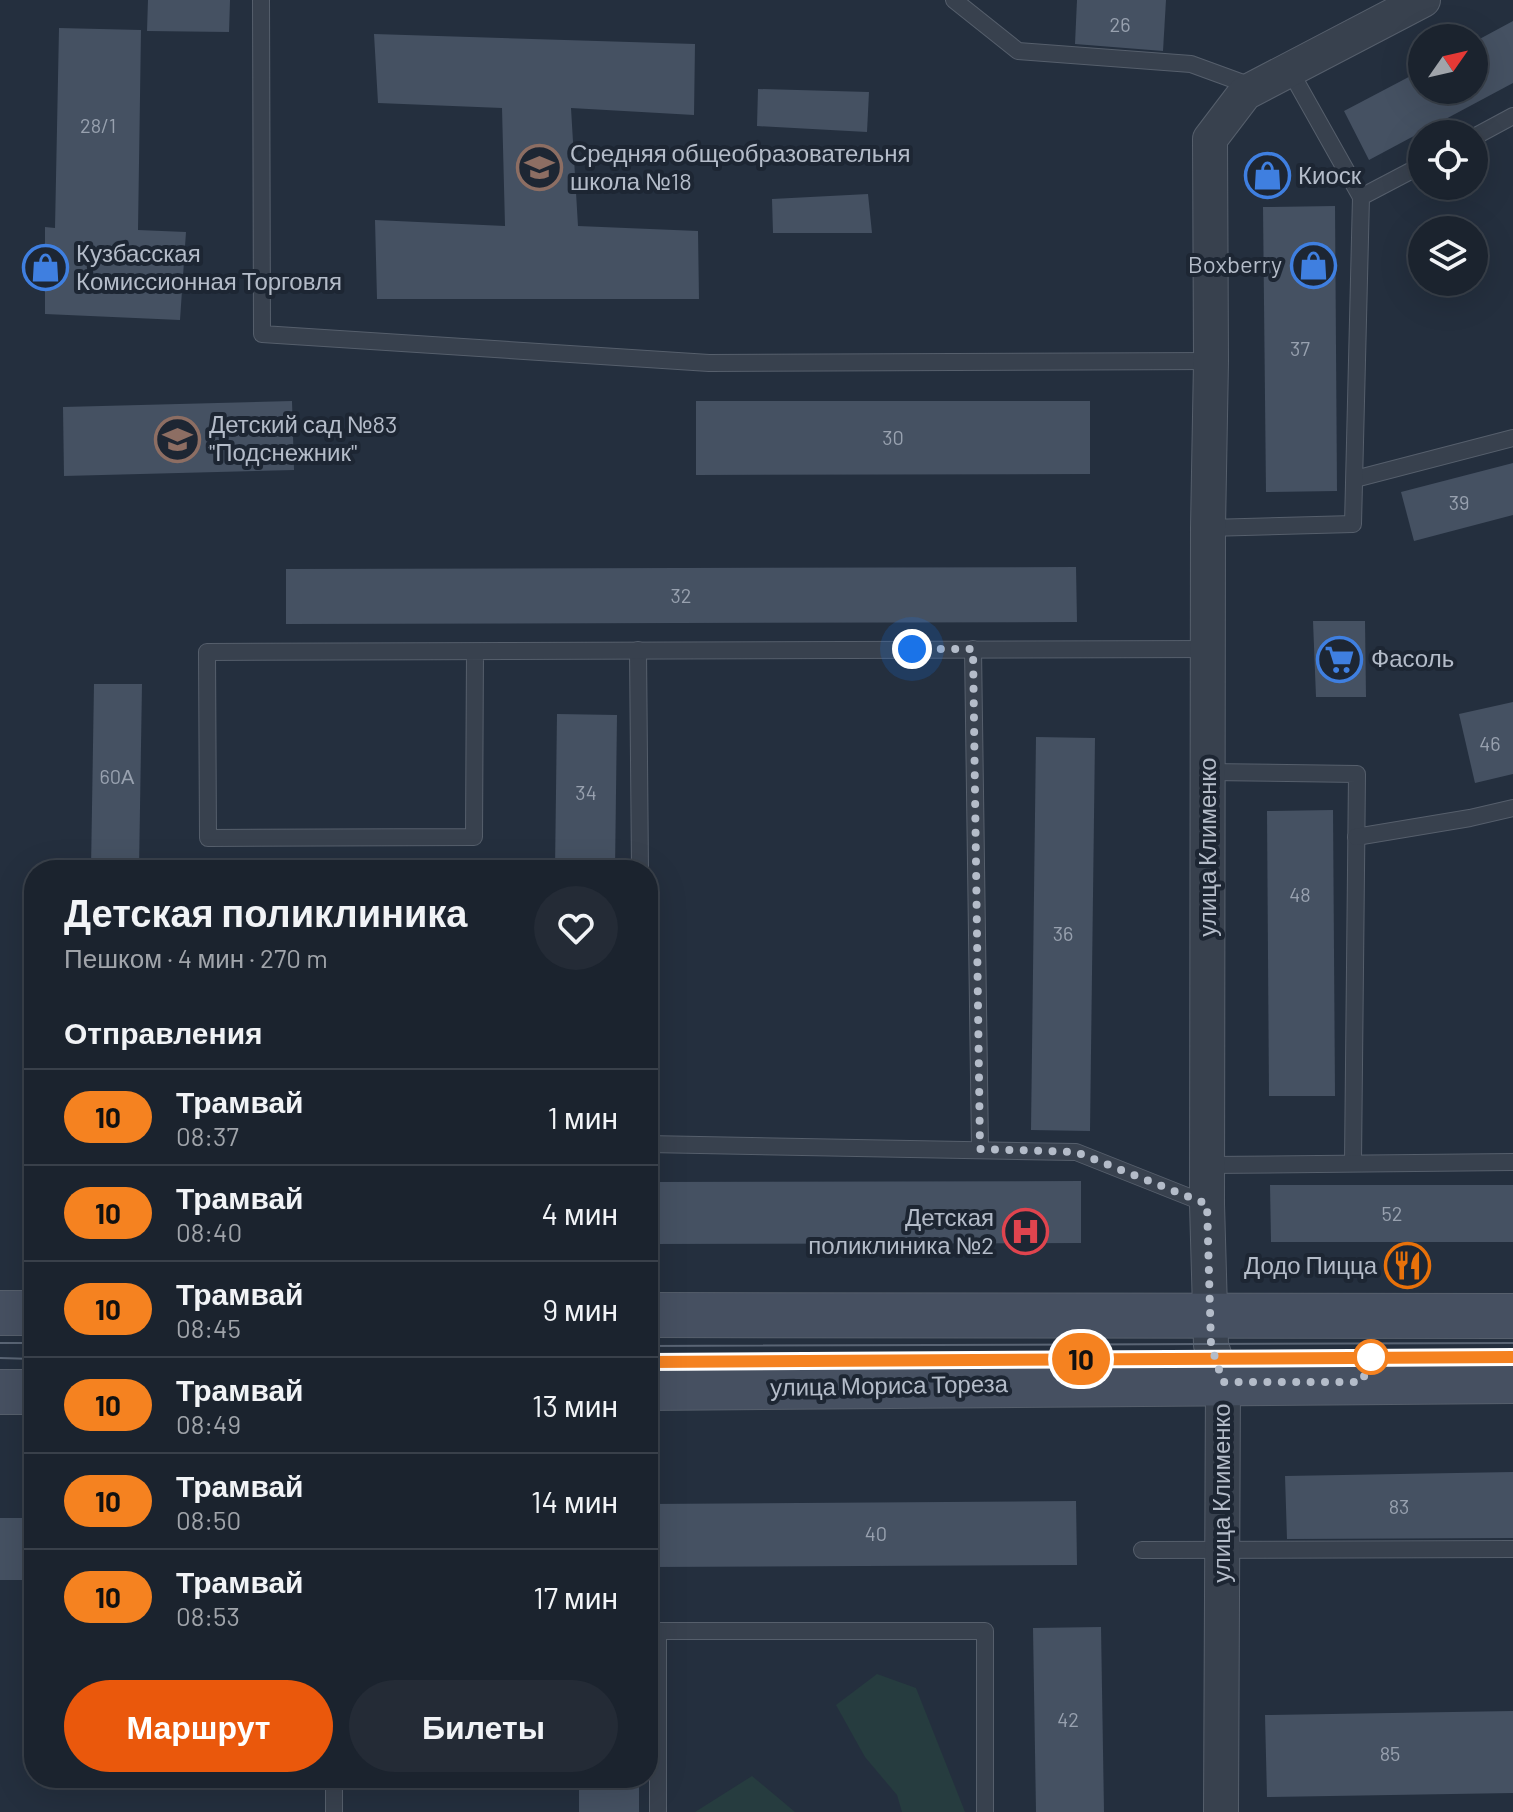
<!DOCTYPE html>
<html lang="ru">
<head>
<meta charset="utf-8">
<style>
	:root { --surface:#1b232e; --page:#242b36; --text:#f1f3f6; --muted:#a0a4aa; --line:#39404a; --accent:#ea580c }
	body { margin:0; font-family:Barlow,sans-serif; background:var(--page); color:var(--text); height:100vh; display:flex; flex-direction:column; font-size:30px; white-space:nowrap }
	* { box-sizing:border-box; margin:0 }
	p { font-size:26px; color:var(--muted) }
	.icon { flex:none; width:44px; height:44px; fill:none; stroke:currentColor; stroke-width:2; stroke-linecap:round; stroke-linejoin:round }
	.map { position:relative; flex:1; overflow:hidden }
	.details { position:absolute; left:24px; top:860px; width:634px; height:928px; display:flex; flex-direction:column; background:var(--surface); border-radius:32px; box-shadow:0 8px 32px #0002,0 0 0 2px var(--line) }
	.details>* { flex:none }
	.badge { padding:0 16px; border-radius:26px; font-size:28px; line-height:52px }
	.needle { width:52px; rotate:56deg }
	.fabs { position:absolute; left:1408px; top:24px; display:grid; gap:16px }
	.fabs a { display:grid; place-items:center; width:80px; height:80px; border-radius:50%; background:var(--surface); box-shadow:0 8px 32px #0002,0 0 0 2px var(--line); font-size:40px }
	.you { position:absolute; width:40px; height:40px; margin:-20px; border:6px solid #fff; border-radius:50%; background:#1a73e8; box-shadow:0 0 0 12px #1a73e833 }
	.map>.badge { position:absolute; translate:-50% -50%; box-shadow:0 0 0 4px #fff }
	h2 { padding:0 40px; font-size:30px; line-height:72px }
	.round { display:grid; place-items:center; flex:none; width:84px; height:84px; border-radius:42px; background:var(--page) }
	.headline { display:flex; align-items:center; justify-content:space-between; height:136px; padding:0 40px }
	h1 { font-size:38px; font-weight:700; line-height:60px }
	.action { display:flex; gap:16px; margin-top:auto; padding:16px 40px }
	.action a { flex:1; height:92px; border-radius:48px; background:var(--accent); color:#fff; font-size:32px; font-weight:700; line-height:92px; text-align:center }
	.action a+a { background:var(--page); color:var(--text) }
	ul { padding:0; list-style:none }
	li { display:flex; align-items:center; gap:24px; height:96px; padding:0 40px; border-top:2px solid var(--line) }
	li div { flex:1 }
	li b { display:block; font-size:30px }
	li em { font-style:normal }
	li .badge { min-width:88px; font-weight:700; text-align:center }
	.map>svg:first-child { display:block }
</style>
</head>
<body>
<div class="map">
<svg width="1513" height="1812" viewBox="0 0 1513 1812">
	<rect width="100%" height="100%" fill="#242f3e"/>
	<g fill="#263c3f">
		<polygon points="877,1674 916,1688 965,1812 902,1812 897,1795 865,1757 836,1705"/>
		<polygon points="752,1776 795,1812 695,1812"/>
	</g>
	<g fill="#455162">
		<polygon points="148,0 230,0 229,32 147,31"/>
		<polygon points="1077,0 1166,0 1163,51 1075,44"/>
		<polygon points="1513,21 1513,83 1369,160 1344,111 1422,70 1422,90 1474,90 1474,42"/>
		<polygon points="59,28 141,30 138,230 186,232 180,320 45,314 45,227 55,228"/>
		<polygon points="374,34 695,44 694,115 571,108 578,226 698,231 699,299 377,299 375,220 505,226 502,108 378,103"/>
		<polygon points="758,89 869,92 867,132 757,126"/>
		<polygon points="868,194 872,233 773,233 772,199"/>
		<polygon points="1335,206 1337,491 1266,492 1263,207"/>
		<polygon points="292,401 294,470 64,476 63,407"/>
		<polygon points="696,401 1090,401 1090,474 696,475"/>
		<polygon points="1513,463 1513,515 1414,541 1401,492"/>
		<polygon points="1076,567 1077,622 286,624 286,569"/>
		<polygon points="1313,621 1365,621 1366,697 1316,697"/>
		<polygon points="94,684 142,684 139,870 91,870"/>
		<polygon points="1513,702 1513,774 1475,783 1459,714"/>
		<polygon points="557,714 617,715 615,870 555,870"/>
		<polygon points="1036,737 1095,738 1090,1131 1031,1130"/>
		<polygon points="1333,810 1335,1096 1269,1096 1267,811"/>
		<polygon points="1081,1181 1081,1243 648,1244 648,1182"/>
		<polygon points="1270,1185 1513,1185 1513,1242 1271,1242"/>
		<polygon points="1513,1472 1513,1538 1287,1539 1285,1476"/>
		<polygon points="1076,1501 1077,1565 648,1567 648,1504"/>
		<rect x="0" y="1518" width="34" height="62"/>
		<polygon points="1101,1627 1104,1812 1036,1812 1033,1628"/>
		<polygon points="1513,1711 1513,1793 1267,1797 1265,1715"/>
		<rect x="579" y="1778" width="60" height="34"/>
	</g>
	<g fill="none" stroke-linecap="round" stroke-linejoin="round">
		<defs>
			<g id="lane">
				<polyline points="261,0 262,334 709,363 1211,361"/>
				<polyline points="954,0 1018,51 1191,64 1254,87"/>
				<polyline points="1289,69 1361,197"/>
				<polyline points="1474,137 1513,116"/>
				<polyline points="1355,479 1513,438"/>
				<polyline points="1208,528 1353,524 1361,197 1422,165"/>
				<polyline points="973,649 980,1149"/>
				<polyline points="638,650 640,870"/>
				<polyline points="475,652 474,837 208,838 207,652 1208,649"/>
				<polyline points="1208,772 1357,774 1353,1162"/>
				<polyline points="1356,837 1470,818 1513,808"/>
				<polyline points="648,1144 1076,1152 1207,1204"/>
				<polyline points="1209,1165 1513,1162"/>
				<polyline points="1142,1550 1513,1549"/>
				<polyline points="648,1631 985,1631 985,1812"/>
				<polyline points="658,1631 658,1812"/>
				<polyline points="334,1778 334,1812"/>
			</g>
			<polyline id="street" points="1221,1812 1223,1382 1211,1345 1207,1204 1208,528 1211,361 1210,139 1245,93 1423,0"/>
			<g id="secondary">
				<polyline points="0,1313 34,1313"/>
				<polyline points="648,1315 1513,1316"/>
				<polyline points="648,1388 1513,1381"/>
				<polyline points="0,1392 34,1392"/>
			</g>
		</defs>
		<use href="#lane" stroke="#565f6c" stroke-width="18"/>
		<use href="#street" stroke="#565f6c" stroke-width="36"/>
		<use href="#secondary" stroke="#565f6c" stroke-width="46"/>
		<use href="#lane" stroke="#38414e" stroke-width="16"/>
		<use href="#street" stroke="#38414e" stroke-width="34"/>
		<use href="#secondary" stroke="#465061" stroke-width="44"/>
		<g stroke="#5a6575" stroke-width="2">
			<polyline points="0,1343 34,1343"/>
			<polyline points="648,1346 1513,1343"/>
			<polyline points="0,1358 34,1359"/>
			<polyline points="648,1362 1513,1357"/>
		</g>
	</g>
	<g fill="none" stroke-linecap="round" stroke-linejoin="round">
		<defs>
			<polyline id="line" points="648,1362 1513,1357"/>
		</defs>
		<use href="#line" stroke="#fff" stroke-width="18"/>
		<use href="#line" stroke="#f58220" stroke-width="12"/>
		<polyline stroke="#b4bcc9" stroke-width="8" stroke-dasharray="0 14.4" points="912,649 973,649 980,1149 1076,1152 1207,1204 1211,1345 1223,1382 1362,1382 1371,1357"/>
	</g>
	<defs>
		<symbol id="school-ring" viewBox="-11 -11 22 22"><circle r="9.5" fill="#1d2633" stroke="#8d6e63" stroke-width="1.5"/><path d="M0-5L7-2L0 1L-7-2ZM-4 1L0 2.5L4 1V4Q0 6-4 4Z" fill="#8d6e63"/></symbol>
		<symbol id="shop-ring" viewBox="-11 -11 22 22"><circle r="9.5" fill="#1d2633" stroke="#3f7fe0" stroke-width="1.5"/><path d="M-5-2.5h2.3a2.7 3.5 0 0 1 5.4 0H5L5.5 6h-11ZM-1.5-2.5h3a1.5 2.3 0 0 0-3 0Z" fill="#3f7fe0"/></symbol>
		<symbol id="supermarket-ring" viewBox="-11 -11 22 22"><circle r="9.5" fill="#1d2633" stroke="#3f7fe0" stroke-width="1.5"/><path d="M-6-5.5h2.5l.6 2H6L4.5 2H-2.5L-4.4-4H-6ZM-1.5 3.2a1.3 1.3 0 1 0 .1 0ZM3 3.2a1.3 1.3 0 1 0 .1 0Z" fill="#3f7fe0"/></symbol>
		<symbol id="hospital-ring" viewBox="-11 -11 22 22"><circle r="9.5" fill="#1d2633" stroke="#e0444e" stroke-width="1.5"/><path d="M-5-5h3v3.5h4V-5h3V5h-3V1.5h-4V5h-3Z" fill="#e0444e"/></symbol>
		<symbol id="restaurant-ring" viewBox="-11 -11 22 22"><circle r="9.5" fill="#1d2633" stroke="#e8710a" stroke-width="1.5"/><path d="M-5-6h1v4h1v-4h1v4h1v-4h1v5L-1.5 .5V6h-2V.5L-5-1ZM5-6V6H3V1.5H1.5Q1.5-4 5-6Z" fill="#e8710a"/></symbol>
	</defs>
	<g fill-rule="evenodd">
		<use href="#school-ring" x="514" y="142" width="51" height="51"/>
		<use href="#shop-ring" x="1242" y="150" width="51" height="51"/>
		<use href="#shop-ring" x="1288" y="240" width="51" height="51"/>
		<use href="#shop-ring" x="20" y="242" width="51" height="51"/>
		<use href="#school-ring" x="152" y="414" width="51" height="51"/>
		<use href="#supermarket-ring" x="1314" y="634" width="51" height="51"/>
		<use href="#hospital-ring" x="1000" y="1206" width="51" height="51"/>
		<use href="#restaurant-ring" x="1382" y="1240" width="51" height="51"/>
	</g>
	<circle fill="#fff" stroke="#f58220" stroke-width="4" cx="1371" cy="1357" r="16"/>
	<g text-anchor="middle" stroke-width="8" stroke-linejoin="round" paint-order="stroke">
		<g font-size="20" fill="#98a1af">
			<text x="1120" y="32">26</text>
			<text x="98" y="133">28/1</text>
			<text x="1300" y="356">37</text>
			<text x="893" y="445">30</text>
			<text x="1459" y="510">39</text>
			<text x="681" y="603">32</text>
			<text x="1490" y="751">46</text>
			<text x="117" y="784">60А</text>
			<text x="586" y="800">34</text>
			<text x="1300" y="902">48</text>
			<text x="1063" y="941">36</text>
			<text x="1392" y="1221">52</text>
			<text x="1399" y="1514">83</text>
			<text x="876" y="1541">40</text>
			<text x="1068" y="1727">42</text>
			<text x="1390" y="1761">85</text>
		</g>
		<g font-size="24" fill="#b4bcc9" stroke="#1d2633" text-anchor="start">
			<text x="570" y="162">Средняя общеобразовательня<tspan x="570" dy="28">школа №18</tspan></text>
			<text x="1298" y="184">Киоск</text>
			<text x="76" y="262">Кузбасская<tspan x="76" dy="28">Комиссионная Торговля</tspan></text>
			<text x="1282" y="273" text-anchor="end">Boxberry</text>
			<text x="209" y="433">Детский сад №83<tspan x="209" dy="28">"Подснежник"</tspan></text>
			<text x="1371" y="667">Фасоль</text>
			<text x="994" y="1226" text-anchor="end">Детская<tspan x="994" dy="28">поликлиника №2</tspan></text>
			<text x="1377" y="1274" text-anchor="end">Додо Пицца</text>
		</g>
		<g font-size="24" fill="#b4bcc9" stroke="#1d2633">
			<text transform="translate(1208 847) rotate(-90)" y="8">улица Клименко</text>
			<text transform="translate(889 1386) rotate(-1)" y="8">улица Мориса Тореза</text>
			<text transform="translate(1222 1493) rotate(-90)" y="8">улица Клименко</text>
		</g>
	</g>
</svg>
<div class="fabs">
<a><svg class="needle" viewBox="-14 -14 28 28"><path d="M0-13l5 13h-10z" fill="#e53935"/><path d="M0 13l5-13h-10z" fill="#a0a4aa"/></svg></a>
<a><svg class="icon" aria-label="locate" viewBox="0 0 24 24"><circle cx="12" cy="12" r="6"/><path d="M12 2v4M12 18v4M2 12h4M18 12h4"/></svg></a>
<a><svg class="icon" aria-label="layers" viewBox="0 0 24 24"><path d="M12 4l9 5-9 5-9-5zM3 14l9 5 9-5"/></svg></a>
</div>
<div class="you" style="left:912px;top:649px"></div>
<b class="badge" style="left:1081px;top:1359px;background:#f58220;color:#111">10</b>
<section class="details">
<div class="headline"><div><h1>Детская поликлиника</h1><p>Пешком · 4 мин · 270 m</p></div><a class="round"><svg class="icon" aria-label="heart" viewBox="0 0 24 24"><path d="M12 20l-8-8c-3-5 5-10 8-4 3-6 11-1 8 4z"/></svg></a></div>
<h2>Отправления</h2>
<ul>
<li><span class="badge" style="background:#f58220;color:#111">10</span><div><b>Трамвай</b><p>08:37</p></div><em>1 мин</em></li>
<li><span class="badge" style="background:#f58220;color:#111">10</span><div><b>Трамвай</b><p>08:40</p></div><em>4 мин</em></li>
<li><span class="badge" style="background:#f58220;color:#111">10</span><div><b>Трамвай</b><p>08:45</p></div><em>9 мин</em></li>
<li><span class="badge" style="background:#f58220;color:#111">10</span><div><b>Трамвай</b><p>08:49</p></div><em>13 мин</em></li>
<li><span class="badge" style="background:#f58220;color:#111">10</span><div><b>Трамвай</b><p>08:50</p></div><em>14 мин</em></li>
<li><span class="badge" style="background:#f58220;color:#111">10</span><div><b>Трамвай</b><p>08:53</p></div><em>17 мин</em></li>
</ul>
<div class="action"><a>Маршрут</a><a>Билеты</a></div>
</section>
</div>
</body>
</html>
